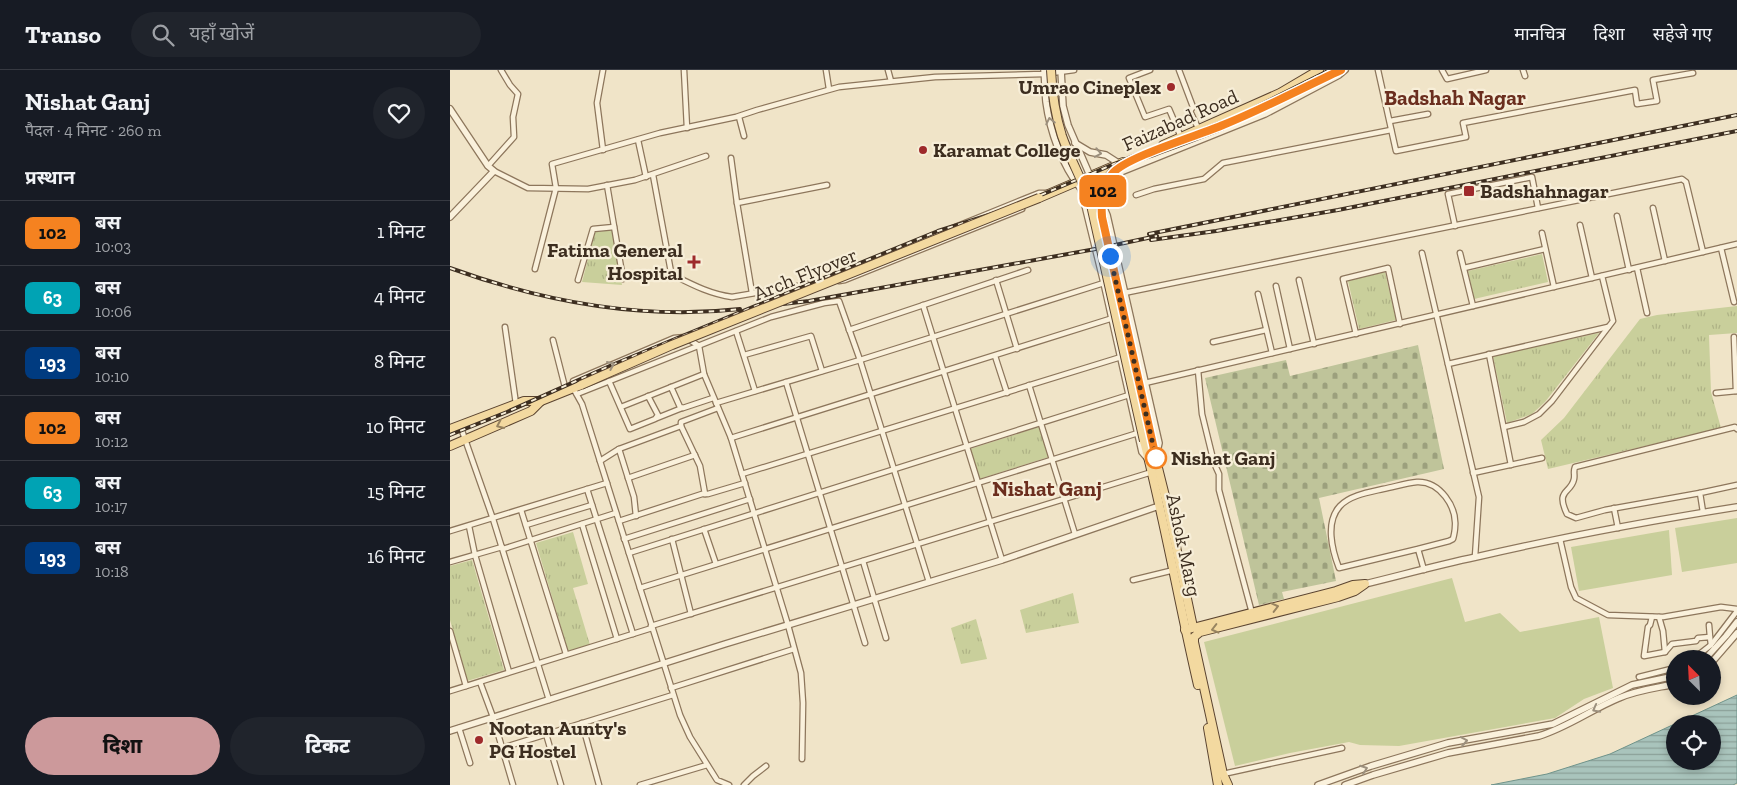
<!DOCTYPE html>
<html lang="hi">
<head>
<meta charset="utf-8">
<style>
	:root { --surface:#171b24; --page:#20242c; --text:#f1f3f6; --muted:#9ea1a6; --line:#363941; --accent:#cc999b }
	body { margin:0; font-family:"Zilla Slab","Noto Sans Devanagari",serif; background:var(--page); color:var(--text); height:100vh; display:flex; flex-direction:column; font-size:19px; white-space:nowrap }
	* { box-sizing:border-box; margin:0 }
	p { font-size:16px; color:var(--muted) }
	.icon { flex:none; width:28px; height:28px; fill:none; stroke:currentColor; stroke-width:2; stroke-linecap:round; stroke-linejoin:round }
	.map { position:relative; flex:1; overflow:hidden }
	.sheet { display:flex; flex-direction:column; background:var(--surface); width:450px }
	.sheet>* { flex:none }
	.badge { padding:0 10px; border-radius:8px; font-size:18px; line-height:32px }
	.needle { width:32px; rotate:336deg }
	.fabs { position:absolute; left:1216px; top:580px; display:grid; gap:10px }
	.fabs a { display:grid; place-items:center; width:55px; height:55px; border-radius:50%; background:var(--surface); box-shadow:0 2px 8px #0003; font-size:25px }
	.you { position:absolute; width:25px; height:25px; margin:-12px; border:4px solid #fff; border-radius:50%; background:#1a73e8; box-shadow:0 0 0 8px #1a73e833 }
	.map>.badge { position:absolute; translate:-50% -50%; box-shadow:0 0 0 2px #fff }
	h2 { padding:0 25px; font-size:19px; line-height:45px }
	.round { display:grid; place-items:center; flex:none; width:52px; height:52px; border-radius:26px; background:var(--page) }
	.head { display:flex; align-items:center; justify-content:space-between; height:85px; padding:0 25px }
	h1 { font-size:24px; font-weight:800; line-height:38px }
	.primary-button { display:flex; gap:10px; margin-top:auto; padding:10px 25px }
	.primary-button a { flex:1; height:58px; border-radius:30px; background:var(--accent); color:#111; font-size:20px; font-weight:800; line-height:58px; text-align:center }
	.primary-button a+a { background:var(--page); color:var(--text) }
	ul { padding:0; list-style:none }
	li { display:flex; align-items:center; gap:15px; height:65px; padding:0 25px; border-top:1px solid var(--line) }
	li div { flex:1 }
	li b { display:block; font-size:19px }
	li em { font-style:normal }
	li .badge { min-width:55px; font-weight:700; text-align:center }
	header { display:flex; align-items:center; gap:30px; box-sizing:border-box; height:70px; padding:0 25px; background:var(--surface); border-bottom:1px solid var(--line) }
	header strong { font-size:24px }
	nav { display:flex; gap:28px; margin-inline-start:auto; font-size:18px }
	.search { width:350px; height:45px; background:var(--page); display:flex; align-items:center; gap:12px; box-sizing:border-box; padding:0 18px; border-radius:28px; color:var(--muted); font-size:19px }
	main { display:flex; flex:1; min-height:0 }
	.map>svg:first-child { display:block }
</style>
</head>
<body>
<header>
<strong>Transo</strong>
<div class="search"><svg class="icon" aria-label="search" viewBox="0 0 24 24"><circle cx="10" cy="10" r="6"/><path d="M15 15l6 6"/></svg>यहाँ खोजें</div>
<nav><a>मानचित्र</a><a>दिशा</a><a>सहेजे गए</a></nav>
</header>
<main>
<section class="sheet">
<div class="head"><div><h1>Nishat Ganj</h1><p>पैदल · 4 मिनट · 260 m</p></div><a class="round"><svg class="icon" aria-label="heart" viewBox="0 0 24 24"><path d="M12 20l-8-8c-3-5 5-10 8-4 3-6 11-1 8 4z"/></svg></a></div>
<h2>प्रस्थान</h2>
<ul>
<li><span class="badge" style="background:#f58220;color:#111">102</span><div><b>बस</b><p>10:03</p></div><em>1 मिनट</em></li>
<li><span class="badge" style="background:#00a3b4;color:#fff">63</span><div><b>बस</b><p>10:06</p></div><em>4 मिनट</em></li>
<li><span class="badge" style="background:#003b80;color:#fff">193</span><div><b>बस</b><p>10:10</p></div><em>8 मिनट</em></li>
<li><span class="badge" style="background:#f58220;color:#111">102</span><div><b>बस</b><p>10:12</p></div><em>10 मिनट</em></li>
<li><span class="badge" style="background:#00a3b4;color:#fff">63</span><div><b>बस</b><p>10:17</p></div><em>15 मिनट</em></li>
<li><span class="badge" style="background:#003b80;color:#fff">193</span><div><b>बस</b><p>10:18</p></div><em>16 मिनट</em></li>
</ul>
<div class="primary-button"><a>दिशा</a><a>टिकट</a></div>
</section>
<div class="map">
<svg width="1287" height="715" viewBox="0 0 1287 715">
	<defs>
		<pattern id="cemetery-stones" width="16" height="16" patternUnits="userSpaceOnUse" patternTransform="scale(1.25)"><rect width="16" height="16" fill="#bfc49a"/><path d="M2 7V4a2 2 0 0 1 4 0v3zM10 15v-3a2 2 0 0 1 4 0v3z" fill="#9ca07d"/></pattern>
		<pattern id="park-tufts" width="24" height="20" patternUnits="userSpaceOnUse" patternTransform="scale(1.25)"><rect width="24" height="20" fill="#c9cf9b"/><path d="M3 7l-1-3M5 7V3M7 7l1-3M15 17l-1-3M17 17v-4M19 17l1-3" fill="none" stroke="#aeb285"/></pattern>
		<pattern id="water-rules" width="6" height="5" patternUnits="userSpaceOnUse" patternTransform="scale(1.25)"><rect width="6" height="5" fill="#a9c4bc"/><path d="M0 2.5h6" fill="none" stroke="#8ba098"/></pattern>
	</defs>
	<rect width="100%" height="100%" fill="#f0e4c8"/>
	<g fill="#c9cf9b">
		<polygon points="1287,448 1287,493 1232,502 1225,458"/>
		<polygon points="1219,460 1222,505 1129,521 1121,477"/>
		<polygon points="1002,508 1015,552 1050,543 1070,562 1149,547 1163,618 1134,629 1105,648 949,676 910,675 899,672 840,683 785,696 754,572"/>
	</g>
	<polygon fill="url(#cemetery-stones)" points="968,275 994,399 869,428 886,511 832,522 834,529 809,535 755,308 836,290 840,306"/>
	<g fill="url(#park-tufts)">
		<polygon points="163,160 172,215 132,212 145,162"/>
		<polygon points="1092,184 1098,212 1024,229 1018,201"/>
		<polygon points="935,202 946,250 909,259 898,211"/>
		<polygon points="1287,236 1287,263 1259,265 1261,322 1271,358 1098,399 1091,370 1114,348 1190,249 1207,245"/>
		<polygon points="1149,263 1095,332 1082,344 1057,353 1043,286"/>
		<polygon points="589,357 599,387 529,409 520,379"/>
		<polygon points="123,462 138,514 123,518 140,575 118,581 86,473"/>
		<polygon points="22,490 54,600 17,611 0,550 0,496"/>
		<polygon points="623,523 629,553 576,563 570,540"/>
		<polygon points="526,549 537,589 511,594 501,558"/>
	</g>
	<path fill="url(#water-rules)" stroke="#6f938a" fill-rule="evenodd" d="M1287 625V713L1283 715H1041L1097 704 1160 684ZM1225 654H1262V691H1225Z"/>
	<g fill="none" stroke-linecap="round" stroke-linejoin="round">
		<defs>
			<g id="minor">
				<polyline points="153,0 147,33 153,80"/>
				<polyline points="234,0 237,58"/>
				<polyline points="376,0 379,19"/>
				<polyline points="438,0 441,11"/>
				<polyline points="700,0 679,8 695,47 719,39 731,67"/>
				<polyline points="729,0 743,37 740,41 749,60"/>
				<polyline points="928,0 946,81 1016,67 1013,53 1185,20 1187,34 1207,31 1203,10 1243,3"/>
				<polyline points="992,0 997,9 1036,0"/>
				<polyline points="1073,0 1075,6"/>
				<polyline points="289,47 294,66"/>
				<polyline points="940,51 978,44"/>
				<polyline points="188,70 196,107"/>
				<polyline points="281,88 287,133 302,223"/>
				<polyline points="38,96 64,67 63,47 68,24 60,15 51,0"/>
				<polyline points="44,101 78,118 138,119 185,110 256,86"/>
				<path d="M203 105 221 202 223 205C243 215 260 224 282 227L376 211"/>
				<polyline points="157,115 173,209"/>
				<polyline points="686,125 704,119 754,109 773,93 941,60"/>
				<polyline points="287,133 377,115"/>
				<polyline points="1203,138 1215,191"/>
				<polyline points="1167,146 1179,200"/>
				<polyline points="1130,155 1142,208"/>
				<polyline points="1005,156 998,124 1082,107 1088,138"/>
				<polyline points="1092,163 1104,217"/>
				<polyline points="1271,178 1284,232"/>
				<polyline points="972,183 1029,427 1025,487"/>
				<polyline points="1010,183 1023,236"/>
				<polyline points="1014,198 1095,179"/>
				<polyline points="1187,198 1197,243"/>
				<polyline points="85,199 106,118 102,94 210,63 286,47 307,40 389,17 485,7 594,4 624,0"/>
				<polyline points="382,207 574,129 589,123 596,123"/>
				<polyline points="128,210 143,159 164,157"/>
				<polyline points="546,210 567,279"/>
				<polyline points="849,210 864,274"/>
				<polyline points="389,211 395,210 572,139"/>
				<polyline points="826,216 840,279"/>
				<polyline points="674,223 1232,109 1236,112 1253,182"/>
				<polyline points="808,224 822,283"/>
				<polyline points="473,235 552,490"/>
				<polyline points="55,257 66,334"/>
				<polyline points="399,260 578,200"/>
				<polyline points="286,261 305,321"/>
				<polyline points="906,264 893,209 938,198 950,254"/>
				<polyline points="1284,267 1286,321"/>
				<polyline points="103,270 116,321"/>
				<polyline points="763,272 816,260"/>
				<polyline points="1039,284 1061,395"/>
				<polyline points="294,285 361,266 372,301"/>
				<polyline points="545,286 557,323"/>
				<polyline points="998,294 1158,257"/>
				<polyline points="748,300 752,344 764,393 769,404 769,420 802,543"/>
				<polyline points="159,311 180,359 205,349 208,345 198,326"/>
				<polyline points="336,312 415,573"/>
				<polyline points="695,313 1287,174"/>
				<polyline points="579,315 625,464"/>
				<polyline points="221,317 230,337 233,338 263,328"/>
				<polyline points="1266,323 1287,321"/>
				<polyline points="127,324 321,247 374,233 389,231 410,290 479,512"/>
				<polyline points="266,333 410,290 657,212"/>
				<polyline points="171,337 254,304"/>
				<polyline points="207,348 232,338"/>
				<polyline points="10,355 43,449 99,630"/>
				<polyline points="231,356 250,396 255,424"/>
				<polyline points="1054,357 1074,352 1089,344 1102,331 1163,251 1152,206"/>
				<polyline points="281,368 663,248"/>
				<polyline points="169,379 184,427 186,446"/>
				<polyline points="150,391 169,379 231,356 231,352 268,338"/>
				<polyline points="1023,403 1092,388"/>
				<polyline points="292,404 671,287"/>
				<polyline points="178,408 245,385"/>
				<polyline points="137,419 183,564"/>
				<path d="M1250 423 1155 440 1126 448 1117 444C1105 419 1121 424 1124 409 1125 404 1123 402 1125 397L1285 357 1287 359"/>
				<polyline points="1164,438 1168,458"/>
				<polyline points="71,440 116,584"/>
				<polyline points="1253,442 1250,423 1287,415"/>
				<polyline points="169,451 252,424 258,424 295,413"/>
				<polyline points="132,454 167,569"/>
				<polyline points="76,455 142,435"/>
				<polyline points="19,456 25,485 59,602"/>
				<polyline points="254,459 266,494"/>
				<polyline points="0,461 157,413"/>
				<polyline points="174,469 300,429"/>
				<polyline points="222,469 241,544"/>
				<polyline points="1110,469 1121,517 1126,528 1158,545 1213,547 1271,537 1287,539"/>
				<polyline points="53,479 166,443"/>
				<path d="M968 479 889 498C882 480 875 452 890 436 900 425 920 422 933 419 944 417 956 413 967 412 990 411 1007 437 1005 457 1005 461 1004 465 1003 469L999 471 968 479 974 500"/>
				<polyline points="179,483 679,325"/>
				<polyline points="413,491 436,568"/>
				<polyline points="0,492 52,477"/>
				<polyline points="683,510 724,500"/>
				<polyline points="190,518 688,363"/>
				<polyline points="1202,547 1200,555 1198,557 1194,586 1215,582 1222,574 1246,571 1248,568 1260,567 1261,575"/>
				<polyline points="1209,547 1213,561 1215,582"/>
				<polyline points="1259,555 1260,567"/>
				<polyline points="201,556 702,402"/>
				<polyline points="0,561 16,616"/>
				<polyline points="1243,589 1261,575 1287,541"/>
				<polyline points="1189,607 1225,598"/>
				<polyline points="30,612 43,647 63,715"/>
				<polyline points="221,618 344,579"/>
				<polyline points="0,621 202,558"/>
				<polyline points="132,653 149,715"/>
				<polyline points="9,658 20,693"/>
				<polyline points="96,664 111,715"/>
				<polyline points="52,678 223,625"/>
				<polyline points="773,704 892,678"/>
				<polyline points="190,715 257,695"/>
				<polyline points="279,715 267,710 240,667 230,645 132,334 123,318 123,311 224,268 235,267 249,276 254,304 281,368 338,555 351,603 353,633 352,689"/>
				<polyline points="294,715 303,706 316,696"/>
			</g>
			<g id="tertiary">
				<path d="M594 0C595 11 595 21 596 32 600 62 612 95 631 119L654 213 692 382 698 389"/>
				<polyline points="611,0 613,36 618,55 657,145 709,373 706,386"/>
				<polyline points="0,39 38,96 44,101 0,147"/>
				<polyline points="625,73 640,82 656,85 670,94"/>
				<polyline points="641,114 815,44 889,5 895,0"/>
				<path d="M915 514C952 505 988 495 1026 487 1112 467 1199 451 1287 437"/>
				<polyline points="1255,589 1276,566 1287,552"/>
				<polyline points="1262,592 1287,563"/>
				<polyline points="0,661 275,574 552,490 709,436"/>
				<polyline points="868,715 921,696 998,673 1103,654 1182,615 1225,606"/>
				<path d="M895 715 923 705 998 683 1089 666C1118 657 1142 639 1169 628 1187 620 1206 618 1225 614"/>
			</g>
			<g id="primary">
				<polyline points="773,55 891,0"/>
				<polyline points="713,75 830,23 869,0"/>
				<polyline points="589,128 673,92"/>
				<polyline points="0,359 74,331 91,331 131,315"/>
				<polyline points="701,370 717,434 743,557"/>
				<path d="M694 371C715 452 729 534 748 615"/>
				<polyline points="0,376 81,341 91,331"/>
				<polyline points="735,560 886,521 903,515 915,514 905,521 888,527 750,562 744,567 744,572 773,704 778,715"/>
				<polyline points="758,658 768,715"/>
			</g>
		</defs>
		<use href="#minor" stroke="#8d765c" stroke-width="7"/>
		<use href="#tertiary" stroke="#8d765c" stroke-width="8"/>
		<use href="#primary" stroke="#5b4430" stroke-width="10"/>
		<use href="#minor" stroke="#faf1dc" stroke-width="4.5"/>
		<use href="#tertiary" stroke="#faf1dc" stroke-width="5.5"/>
		<use href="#primary" stroke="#f3d9a0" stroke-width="8"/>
		<defs>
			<g id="rail">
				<polyline points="699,164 1287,45"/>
				<polyline points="701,170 766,161 888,140 1287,61"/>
				<path d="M0 198C91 231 192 250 290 239"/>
				<polyline points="315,236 359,231 651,178 707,166"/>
				<polyline points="0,365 57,342 162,295 488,161 558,139 664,94 784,48 880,0"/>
			</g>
		</defs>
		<use href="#rail" stroke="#3d2e20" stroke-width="4"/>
		<use href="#rail" stroke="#f7eed8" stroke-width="2" stroke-dasharray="5.5" stroke-linecap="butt"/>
		<defs>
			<g id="primary-bridge">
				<path d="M601 0C602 23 605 44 612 66 620 89 633 111 641 135L694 371"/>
				<polyline points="131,315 222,275 589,128"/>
				<path d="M701 370 652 147C651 131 651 115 662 103 673 91 693 86 708 80 730 72 751 64 773 55"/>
			</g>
		</defs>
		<use href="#primary-bridge" stroke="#5b4430" stroke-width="10" stroke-linecap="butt"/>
		<use href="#primary-bridge" stroke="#f3d9a0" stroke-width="8"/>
	</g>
	<defs><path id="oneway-chevron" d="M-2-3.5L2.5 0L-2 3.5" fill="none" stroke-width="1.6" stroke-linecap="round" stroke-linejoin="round" transform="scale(1.25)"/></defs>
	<g stroke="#9c907e">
		<use href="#oneway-chevron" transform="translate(600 51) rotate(-102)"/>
		<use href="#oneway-chevron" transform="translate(648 83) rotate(10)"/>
		<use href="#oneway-chevron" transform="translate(161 295) rotate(-23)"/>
		<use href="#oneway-chevron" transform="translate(1146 639) rotate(152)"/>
		<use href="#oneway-chevron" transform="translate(1014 671) rotate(-10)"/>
		<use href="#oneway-chevron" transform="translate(914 699) rotate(-20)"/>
	</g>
	<g stroke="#988460">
		<use href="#oneway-chevron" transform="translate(50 355) rotate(156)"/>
		<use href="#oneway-chevron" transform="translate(825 537) rotate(-14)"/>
		<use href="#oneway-chevron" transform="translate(765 559) rotate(166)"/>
	</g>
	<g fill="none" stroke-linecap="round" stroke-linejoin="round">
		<defs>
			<path id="line" d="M706 388 652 147C651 131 651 117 662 104 675 87 750 65 773 55 813 39 852 18 891 0"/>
		</defs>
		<use href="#line" stroke="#fff" stroke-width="11"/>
		<use href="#line" stroke="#f58220" stroke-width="8"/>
		<polyline stroke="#3d2e20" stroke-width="5" stroke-dasharray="0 9" points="660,186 706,388"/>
	</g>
	<g fill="#9e2a2b" stroke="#f7eed8" stroke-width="2">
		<circle cx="721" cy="17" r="5"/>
		<circle cx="473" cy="80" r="5"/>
		<rect x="1013" y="115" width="12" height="12" rx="2.5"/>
		<path d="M241.5 184.5h5v5h5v5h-5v5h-5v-5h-5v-5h5z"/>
		<circle cx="29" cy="670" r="5"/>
	</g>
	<circle fill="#fff" stroke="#f58220" stroke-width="2.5" cx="706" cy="388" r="10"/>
	<g text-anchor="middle" stroke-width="4.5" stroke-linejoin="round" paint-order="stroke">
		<g font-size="20" font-weight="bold" fill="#3d2e20" stroke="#f7eed8" text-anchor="start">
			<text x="711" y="24" text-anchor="end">Umrao Cineplex</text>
			<text x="483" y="87">Karamat College</text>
			<text x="1030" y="128">Badshahnagar</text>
			<text x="233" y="187" text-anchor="end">Fatima General<tspan x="233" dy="23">Hospital</tspan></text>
			<text x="39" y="665">Nootan Aunty's<tspan x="39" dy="23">PG Hostel</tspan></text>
		</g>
		<g font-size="20" fill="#3d2e20" stroke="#f7eed8">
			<text transform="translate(730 50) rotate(-24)" y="7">Faizabad Road</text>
			<text transform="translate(355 204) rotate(-22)" y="7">Arch Flyover</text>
			<text transform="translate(734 475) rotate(78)" y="7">Ashok Marg</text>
		</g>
		<g font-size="20" font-weight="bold" fill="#3d2e20" stroke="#f7eed8" text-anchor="start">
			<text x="721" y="395">Nishat Ganj</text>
		</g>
		<g font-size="21" font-weight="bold" fill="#6b2e1e" stroke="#f7eed8">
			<text x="1005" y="35">Badshah Nagar</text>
			<text x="597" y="426">Nishat Ganj</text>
		</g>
	</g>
</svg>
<div class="fabs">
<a><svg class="needle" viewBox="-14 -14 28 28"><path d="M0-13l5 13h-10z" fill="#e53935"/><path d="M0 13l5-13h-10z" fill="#9ea1a6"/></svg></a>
<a><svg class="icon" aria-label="locate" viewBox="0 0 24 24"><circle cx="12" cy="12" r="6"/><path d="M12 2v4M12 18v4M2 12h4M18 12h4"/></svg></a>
</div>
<div class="you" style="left:660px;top:186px"></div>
<b class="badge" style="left:653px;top:121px;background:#f58220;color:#111">102</b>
</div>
</main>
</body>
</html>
